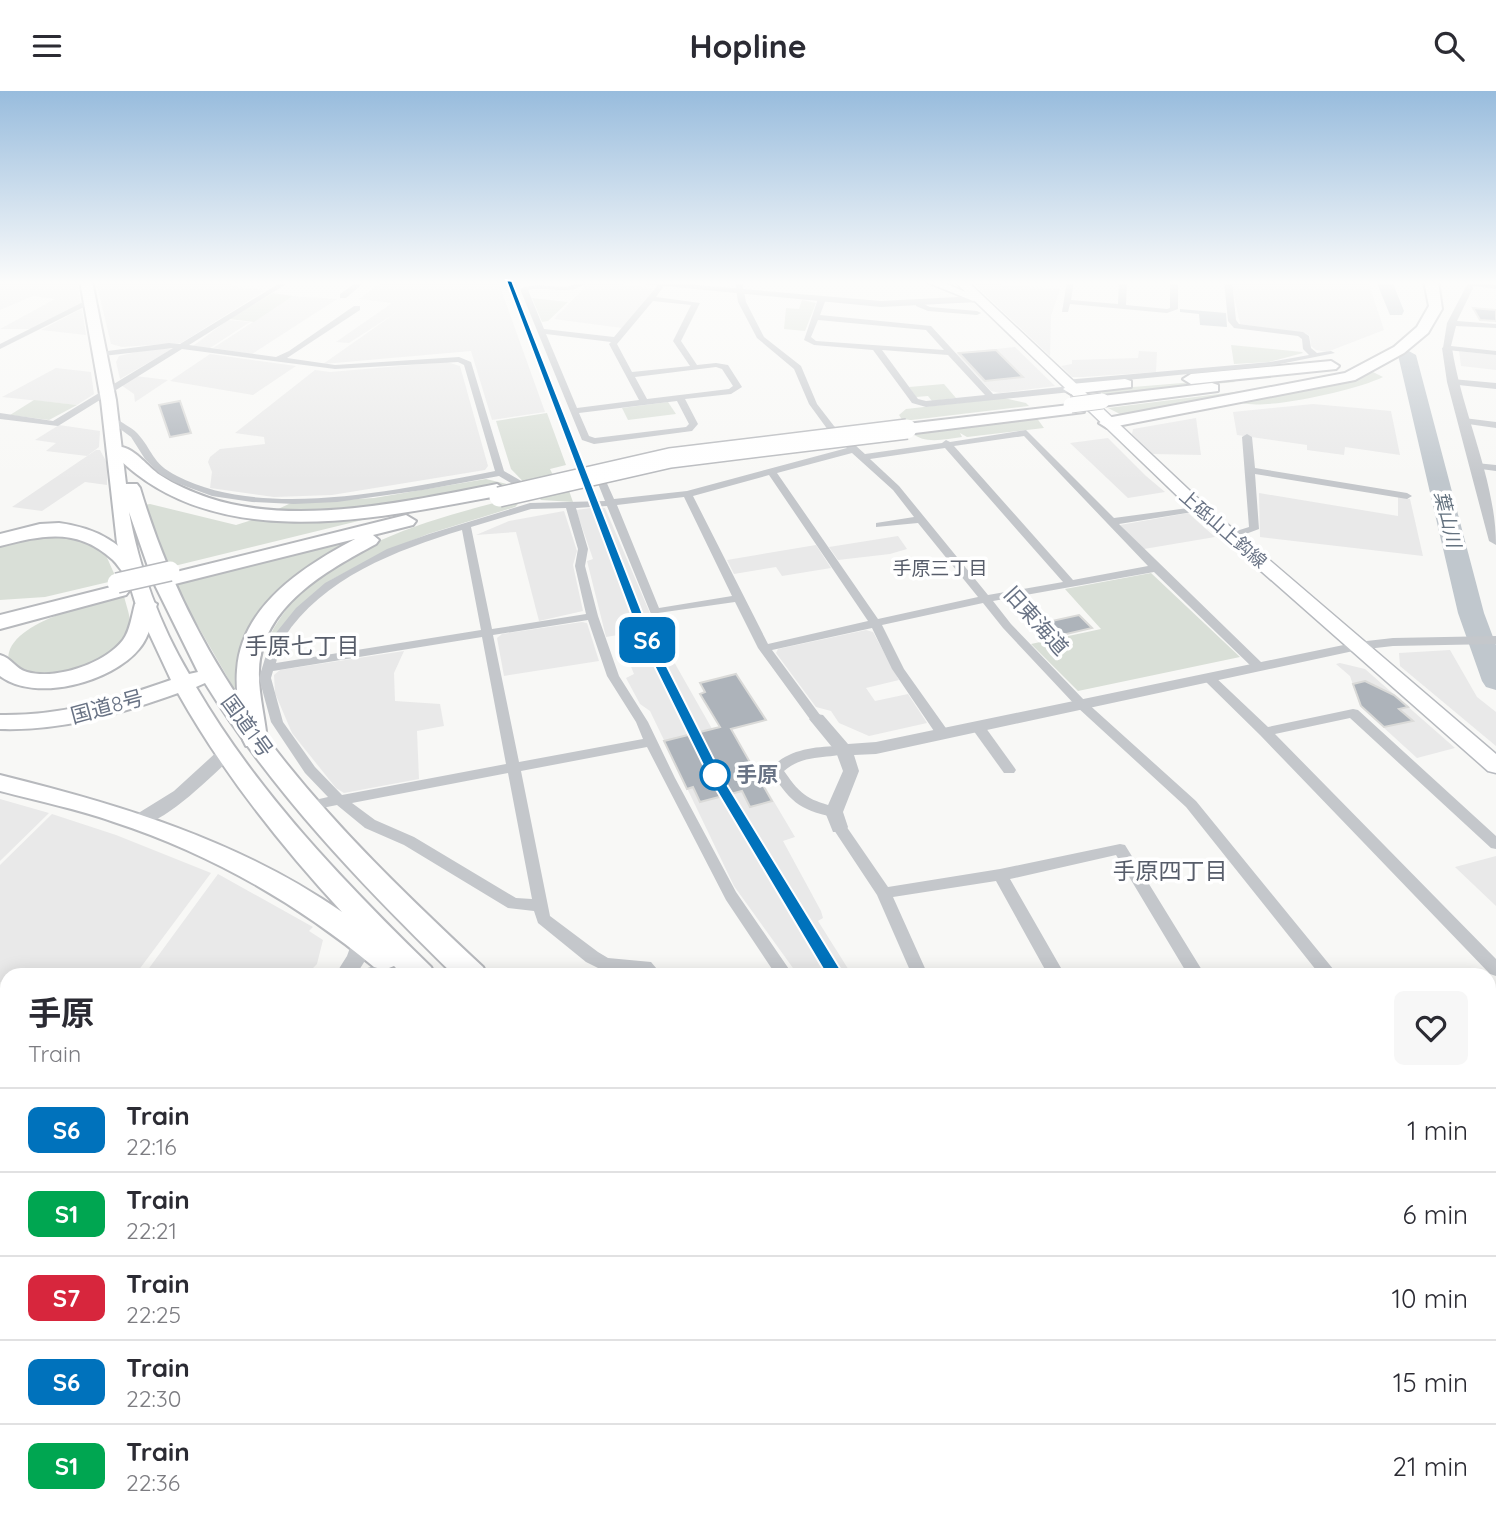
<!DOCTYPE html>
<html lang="en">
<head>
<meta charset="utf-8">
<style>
	:root { --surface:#fff; --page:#f7f7f7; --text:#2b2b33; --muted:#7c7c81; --line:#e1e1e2 }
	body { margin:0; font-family:Quicksand,"Noto Sans JP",sans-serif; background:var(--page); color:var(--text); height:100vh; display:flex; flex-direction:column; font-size:26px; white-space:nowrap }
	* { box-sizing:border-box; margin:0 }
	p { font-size:23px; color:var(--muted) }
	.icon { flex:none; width:38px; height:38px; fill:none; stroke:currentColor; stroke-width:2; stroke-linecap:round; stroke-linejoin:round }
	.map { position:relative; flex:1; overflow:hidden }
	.details { position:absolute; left:0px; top:877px; width:1496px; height:555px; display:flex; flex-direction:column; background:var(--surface); border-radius:21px 21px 0 0; box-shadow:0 4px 18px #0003 }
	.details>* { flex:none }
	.badge { padding:0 14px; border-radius:10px; font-size:24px; line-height:46px }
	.map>.badge { position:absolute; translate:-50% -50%; box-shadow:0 0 0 4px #fff }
	.round { display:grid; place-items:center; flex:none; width:74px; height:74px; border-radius:10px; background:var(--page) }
	.headline { display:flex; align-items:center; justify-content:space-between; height:119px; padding:0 28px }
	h1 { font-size:33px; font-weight:700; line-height:52px }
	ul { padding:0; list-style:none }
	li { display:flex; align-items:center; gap:21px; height:84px; padding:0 28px; border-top:2px solid var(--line) }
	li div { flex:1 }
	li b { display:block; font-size:26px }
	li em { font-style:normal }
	li .badge { min-width:77px; font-weight:700; text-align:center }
	header { display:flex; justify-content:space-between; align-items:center; height:91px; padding:0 28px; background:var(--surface); font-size:32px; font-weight:700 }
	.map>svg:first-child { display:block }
</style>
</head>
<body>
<header><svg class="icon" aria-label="menu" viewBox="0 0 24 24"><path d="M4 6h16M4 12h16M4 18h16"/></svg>Hopline<svg class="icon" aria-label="search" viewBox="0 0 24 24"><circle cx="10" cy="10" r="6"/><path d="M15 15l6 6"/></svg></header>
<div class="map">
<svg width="1496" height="1431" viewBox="0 0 1496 1431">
	<rect width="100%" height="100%" fill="#f8f8f6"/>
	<g fill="#e9e9e9">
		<polygon points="0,190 77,190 81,214 33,238 0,238 55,208 33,205 0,219"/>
		<polygon points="96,190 237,190 230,195 266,199 181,252 122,256 111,253"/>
		<polygon points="383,190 498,190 545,321 492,329 471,260 323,273 397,221 349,252 336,251 392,212 359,208"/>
		<polygon points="597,190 651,197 655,200 622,237 554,228 590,191"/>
		<polygon points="1231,190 1368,190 1384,239 1327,261 1316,259 1311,255 1310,245 1305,242 1240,233"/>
		<polygon points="972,191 1060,198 1051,225 1050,265"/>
		<polygon points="293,205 337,208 252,263 213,257"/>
		<polygon points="82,218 86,244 41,239 79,219"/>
		<polygon points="228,229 250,231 210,257 193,255"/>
		<polygon points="158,256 172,258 120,288 116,271 119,265"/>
		<polygon points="1015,256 1055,295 1000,302 991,300 956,262"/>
		<polygon points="1139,260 1157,261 1156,281 1083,286 1072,286 1061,275 1072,273 1072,269 1138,267"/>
		<polygon points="1459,260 1496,264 1496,279 1461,275"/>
		<polygon points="210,263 245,268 296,275 253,304 170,290"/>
		<polygon points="447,271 460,275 488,375 485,379 332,404 274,406 210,397 212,381 208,371 210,366 220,358 265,353 264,346 235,342 315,279 330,281"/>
		<polygon points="56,277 91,281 94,303 77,314 2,306"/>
		<polygon points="135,285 168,289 135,311 134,303 121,294"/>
		<polygon points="1313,313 1391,320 1400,364 1345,356 1344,364 1307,359 1307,354 1237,344 1233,321"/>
		<polygon points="1196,327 1201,364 1153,363 1132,343 1133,338"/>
		<polygon points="59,334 100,340 99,356 87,365 46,360 56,352 35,349"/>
		<polygon points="1108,347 1146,385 1165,401 1128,407 1070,352"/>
		<polygon points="96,359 100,359 107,372 107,394 85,391 42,420 12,416"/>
		<polygon points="1259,402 1398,425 1398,406 1410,408 1423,465 1260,446"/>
		<polygon points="598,416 605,417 661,548 715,643 732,640 795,746 783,750 821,820 823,827 818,830 852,884 798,884 734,795 650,620 640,613 626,587 634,583 618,544 606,546 587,470 593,468 576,419"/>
		<polygon points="564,420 577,460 573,474 583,520 539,530 516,441 476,444 509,430"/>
		<polygon points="1188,422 1215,446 1144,458 1120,434"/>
		<polygon points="898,445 907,458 890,463 838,469 829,456"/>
		<polygon points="816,454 831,477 782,485 776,476 734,483 727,469"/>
		<polygon points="582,531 587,532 599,570 504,585 497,547 502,543"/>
		<polygon points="866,539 873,541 899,589 866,597 875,610 908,603 927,632 869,645 839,632 831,620 816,616 776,562 778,558"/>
		<polygon points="1450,559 1477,606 1496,621 1496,655 1400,575 1399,562"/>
		<polygon points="404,560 394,582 395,610 440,613 444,635 417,640 419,688 344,702 336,697 292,642 275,602 274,584 280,579"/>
		<polygon points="1340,572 1365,578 1455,657 1417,667 1360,615 1350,585 1336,573"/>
		<polygon points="0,708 49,722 0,770"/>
		<polygon points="52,723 116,744 211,782 135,884 7,884 7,893 0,891 0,774"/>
		<polygon points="1496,765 1496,815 1455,776"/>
		<polygon points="218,783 313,836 309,840 323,849 317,873 306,884 144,884"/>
		<polygon points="0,898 7,899 7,1153 0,1162"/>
		<polygon points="0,1345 7,1348 7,1424 128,1425 128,1431 0,1431"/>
		<polygon points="289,1425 554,1424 554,1425 548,1431 309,1431"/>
	</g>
	<g fill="#d9dfd7">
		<polygon points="273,202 293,205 254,231 229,228"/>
		<polygon points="532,207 568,211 548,230 542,231"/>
		<polygon points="802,209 816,212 805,240 784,238 786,217 799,218"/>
		<polygon points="1231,254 1302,261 1303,262 1269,271 1234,273"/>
		<path d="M1371 280 1383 286C1357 299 1268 319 1242 312L1321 296Z"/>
		<polygon points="1232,288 1235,291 1095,305 1108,298"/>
		<polygon points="944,293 956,307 932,310 928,305 916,306 909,296"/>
		<polygon points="1274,296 1124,325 1108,317"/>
		<polygon points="1004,307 1026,312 1029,315 903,330 899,324 906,318"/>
		<polygon points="34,309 77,314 49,329 10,324"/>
		<polygon points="668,311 676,323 628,329 622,317"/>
		<polygon points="547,322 566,374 550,378 559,396 567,394 573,411 541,409 511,378 496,330"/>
		<path d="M1036 326 1044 337 967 346 960 342 962 346C945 348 924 354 911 341Z"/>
		<path d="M486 388 507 393C432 411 353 425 276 419L291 412 374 407Z"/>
		<path d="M518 406V413L515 416 428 443 386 460 331 489 297 517 264 558C303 460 426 429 518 406Z"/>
		<polygon points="150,413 236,434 262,426 387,423 166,477 144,414"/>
		<polygon points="67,442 104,460 117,489 45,506 0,509 0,454"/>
		<polygon points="372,442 285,499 236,601 173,492"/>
		<polygon points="1151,482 1240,566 1078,600 1031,553 1101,538 1065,498"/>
		<path d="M124 505C126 515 132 527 129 537 121 570 51 591 23 580 18 579 13 574 9 572 0 532 100 510 124 505Z"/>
		<polygon points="1496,1382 1496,1431 1333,1431 1354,1424 1489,1424 1489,1383"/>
		<polygon points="705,1424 822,1424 823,1425 821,1431 707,1431"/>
	</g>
	<polygon fill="#c0c7cd" points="1180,218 1226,222 1227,236 1200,234 1199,223 1180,221"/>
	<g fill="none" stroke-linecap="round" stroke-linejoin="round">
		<g fill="#c0c7cd" fill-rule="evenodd">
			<polygon points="1376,190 1392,190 1404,220 1402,224 1390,224"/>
			<polygon points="1407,259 1416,264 1484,522 1496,554 1496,599 1486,596 1482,590 1458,522 1398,264"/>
		</g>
	</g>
	<g fill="#adb3ba" stroke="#dadad8" stroke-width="2">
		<polygon points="1473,217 1496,219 1496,230 1480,229"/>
		<polygon points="996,259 1023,286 985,290 959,262"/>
		<polygon points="180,310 191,342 170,346 159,314"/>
		<polygon points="1079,524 1092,537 1041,549 1029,535"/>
		<polygon points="736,583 766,629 731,638 772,710 750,716 742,700 700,711 693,696 687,698 664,650 720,636 700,603 705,601 700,592"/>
		<polygon points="1365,590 1394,604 1408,616 1399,618 1413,630 1384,636 1361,615 1353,593"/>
	</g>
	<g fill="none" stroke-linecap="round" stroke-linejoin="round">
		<defs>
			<polygon id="secondary" points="924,190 940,190 982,208 973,210"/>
			<polygon id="primary" points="954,190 967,190 1205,414 1496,663 1496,682 1488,680 1193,420"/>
			<g id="trunk">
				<path d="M80 190H92L116 309 126 393H137L140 397C202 605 329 732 483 876L487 884H454C361 793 274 703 205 592L196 596C258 702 343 790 431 876L435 884H403L394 875 384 879 374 876C298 813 209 762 114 731 77 718 38 710 0 700V684C121 714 238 749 342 821 280 754 223 682 178 602 119 623 63 640 0 638V624C61 625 114 609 171 589L136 514 117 452 101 309ZM129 421 153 490 198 581 189 583C160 534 139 477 129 421Z"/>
				<polygon points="958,1424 1003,1424 1005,1431 960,1431"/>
				<polygon points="1066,1424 1111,1424 1113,1431 1068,1431"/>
			</g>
			<g id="motorway">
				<polygon points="1424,190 1438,190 1442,218 1428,242 1404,262 1355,289 1107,337 1099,332 1107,327 1345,282 1394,256 1417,236 1429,215"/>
				<polygon points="1331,270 1339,275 1336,278 1191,293 1183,288 1191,283"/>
				<polygon points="1125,288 1131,290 1131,296 1071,303 1063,298 1071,293"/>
				<polygon points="1212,292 1218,294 1218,300 1102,315 1094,310 1102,305"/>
				<polygon points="1078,313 1084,315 1084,321 907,343 899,338 907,333"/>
				<path d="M122 356C136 359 148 376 160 384 175 394 192 401 209 407 296 436 409 410 497 393L506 399 497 405C374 428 215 464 116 365L113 361 116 357Z"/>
				<path d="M406 424 416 430 413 434 373 444 379 449 376 453C326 480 262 515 259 579 258 602 265 626 267 649L264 655H246L243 649C241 626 235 602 237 579 241 515 304 475 355 448L171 494 164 492 161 488 164 484Z"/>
				<path d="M59 432C98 437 124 453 146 485L136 491C125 488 121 477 113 469 77 436 43 444 0 455V443L40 433Z"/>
				<polygon points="119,494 126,496 129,500 126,504 0,538 0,524"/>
				<path d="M146 507 157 513C152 529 150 545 139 558 112 591 36 612 0 585V564C12 567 15 578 27 581 56 589 104 573 123 549 130 540 132 524 135 513Z"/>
			</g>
		</defs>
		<use href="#secondary" stroke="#b7babf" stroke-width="3"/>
		<use href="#primary" stroke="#b7babf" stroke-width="3"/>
		<use href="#trunk" stroke="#b7b9bd" stroke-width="4"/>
		<use href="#motorway" stroke="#b7b9bd" stroke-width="4"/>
		<g fill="#c4c7cb" fill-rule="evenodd">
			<path d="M283 190H291L189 254 276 266 289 260 354 215H360V219L287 267 335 274 459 266 471 271 504 380 523 391 532 407 531 409H523L516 395 499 385 423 399 337 411 294 413 252 411 212 405 174 391 160 383 145 368 131 346 108 329 115 327C122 332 131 336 137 342 153 359 151 372 177 385 264 430 402 398 495 380L464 274 458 271 335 278 182 258 58 335 0 328V322L53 330 173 257 103 265 99 263 100 261 169 252 180 253Z"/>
			<polygon points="358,190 366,190 346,207 340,207 340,203"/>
			<path d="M581 190H589C570 207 550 194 528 199L544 238 614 246 659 193H665L656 206 700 212 681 250 697 274 716 272 728 274 742 296 731 303 685 308 698 333 692 340 594 353 582 349 520 198C540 188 563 203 581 190ZM653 210 691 214 673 250 690 275 632 281 617 253ZM546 243 611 251 609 253 639 309 577 317ZM716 276 722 278 733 295 729 298 647 308 635 286ZM677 310 689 333 686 336 595 347 589 345 579 322Z"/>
			<path d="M735 190H742L746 211 764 246 801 275 817 313 834 335 865 363 942 352 946 349 950 351 1026 339 1114 427 1203 415 1204 417 1199 420 1119 433 1263 573 1265 576 1263 579H1255L1154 481 993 510 1011 533 1085 610 1196 710 1338 884H1320L1186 716 1077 616 1003 537 983 512 882 534 904 578 948 640 950 643 948 646H938L892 578 872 537 772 559 823 628 817 632 812 631 758 557 735 511 651 523 607 415 576 417 588 458 585 475 598 525 619 585 648 631 675 687 736 801 793 884H776L726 809 647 656 521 680 550 825 598 861 608 867 651 871 662 884H643L600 878 586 871 538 832 534 820 508 817 404 754 365 737 337 714 307 720 302 718 300 715 302 712 328 706 305 682 271 631 259 587 271 548 296 517 325 492 387 458 429 443 530 412 605 410 597 390 599 388H605L614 408 687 400 847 357 828 339 809 313 794 278 757 247 738 211ZM1024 345 1148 475 1073 489 954 355ZM945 357 1063 491 988 504 899 395 870 368ZM852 362 893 399 914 426 876 432V436L918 432 978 506 878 528 777 382ZM769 384 868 530 768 553 693 405ZM684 406 732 505 659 517 617 414ZM566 417 578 458 575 475 586 523 492 538 471 436 531 418ZM462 439 481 539 276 572C278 564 280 554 284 547 322 487 397 459 462 439ZM588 529 607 585 636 631 643 648 519 671 493 544ZM482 546 506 673 342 704 315 676 283 631 271 587 273 580ZM508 682 532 808 516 807 414 746 375 729 352 712Z"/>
			<polygon points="1067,190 1074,190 1071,209 1118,213 1119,190 1127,190 1126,214 1167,218 1170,217 1170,190 1178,190 1178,218 1167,222 1070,213 1068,221 1062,221"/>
			<polygon points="1224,190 1232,190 1236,229 1239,233 1303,241 1309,245 1311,257 1317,262 1331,260 1335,262 1270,275 1065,295 1061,292 1065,289 1270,271 1309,264 1303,258 1302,248 1298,245 1234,237 1228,230"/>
			<polygon points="1469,190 1496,194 1496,198 1474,195 1457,230 1496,233 1496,237 1456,235 1451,255 1496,260 1496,264 1447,259 1443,257 1447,232"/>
			<path d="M822 206 826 208 820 224 931 235 993 303 1071 295 1075 298 1071 301 926 316 912 312 873 259 814 254 804 249 818 208ZM818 229 926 239 944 259 816 250 811 246ZM882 259 948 264 985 304 926 310 918 308Z"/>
			<polygon points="87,209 94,211 0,258 0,253"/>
			<polygon points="919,211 930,216 977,220 981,222 977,224 928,220 916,215 916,211"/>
			<polygon points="1452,288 1496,292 1496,298 1449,293 1448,291"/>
			<polygon points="1464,327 1496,331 1496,337 1461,332 1460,330"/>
			<polygon points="1247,343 1252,346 1255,377 1407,402 1412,405 1407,408 1255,383 1259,438 1235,447 1227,447 1227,443 1249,436 1242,346"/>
			<polygon points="1476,372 1496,374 1496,380 1473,377 1471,375"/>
			<polygon points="1209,583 1213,584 1268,636 1353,618 1358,619 1496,745 1496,758 1491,757 1350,627 1275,643 1496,868 1496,885 1490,883 1260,644 1205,590 1203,587"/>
			<polygon points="978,632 983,633 1014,676 1016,679 1014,682 1004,682 973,639 972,636"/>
			<path d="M836 655 849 656 851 659C839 670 806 660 784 680 802 706 809 709 839 717L841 721 834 726C798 719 789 709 770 679 785 659 813 656 836 655Z"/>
			<polygon points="839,731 844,732 888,796 1000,778 1120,753 1125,754 1205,884 1188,884 1116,764 1010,788 1065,884 1048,884 996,790 893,806 928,884 912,884 877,804 832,736"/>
			<polygon points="1496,915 1496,929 1489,931 1489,917"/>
			<polygon points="1489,1070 1496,1073 1496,1097 1489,1094"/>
			<polygon points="7,1157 7,1183 0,1186 0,1160"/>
			<polygon points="0,1317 7,1319 7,1341 0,1339"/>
			<polygon points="1489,1325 1496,1328 1496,1372 1489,1374"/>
			<polygon points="223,1424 252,1424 255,1431 220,1431"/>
			<polygon points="568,1424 612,1424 615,1431 565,1431"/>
			<polygon points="824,1424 848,1424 847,1431 823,1431"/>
			<polygon points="1231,1424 1259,1424 1262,1431 1233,1431"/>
			<polygon points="1270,1424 1304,1424 1302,1431 1267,1431"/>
		</g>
		<g fill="#c4c7cb" fill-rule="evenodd">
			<polygon points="613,190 651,190 881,210 977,205 982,208 977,211 881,216"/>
			<path d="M1447 254 1452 257C1462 322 1496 389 1496 454L1489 450 1447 291 1442 257Z"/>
			<polygon points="1496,545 1496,553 1393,555 1358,559 876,663 854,664 859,680 843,721 848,736 845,741 833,741 825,721 843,680 836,661 809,628 817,623 823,624 848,653 876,651 1358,551 1393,547"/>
			<path d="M226 656 232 658 234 662 232 666C214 683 156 742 132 734L129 730 132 726 174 700 220 658Z"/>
			<polygon points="362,841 369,843 372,849 366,868 356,884 335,884 347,865 355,843"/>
			<polygon points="371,876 402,878 405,884 361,884 364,878"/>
			<polygon points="159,1424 189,1424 190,1431 160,1431"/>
		</g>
		<use href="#secondary" fill="#fff" fill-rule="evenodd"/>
		<use href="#primary" fill="#fff" fill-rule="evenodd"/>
		<use href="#trunk" fill="#fff" fill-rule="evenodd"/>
		<use href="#motorway" fill="#fff" fill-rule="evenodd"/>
		<polyline stroke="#a5a9b0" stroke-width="2.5" stroke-dasharray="6 2.5" stroke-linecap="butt" points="509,190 565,337"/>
		<polyline stroke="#a5a9b0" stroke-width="3.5" stroke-dasharray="8 3.5" stroke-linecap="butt" points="565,335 636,521"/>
		<polyline stroke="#a5a9b0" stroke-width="5" stroke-dasharray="10 5" stroke-linecap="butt" points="636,519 719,692 757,756"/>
		<polyline stroke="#a5a9b0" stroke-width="6" stroke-dasharray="12 6" stroke-linecap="butt" points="756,754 835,884"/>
		<polyline stroke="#a5a9b0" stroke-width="8" stroke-dasharray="16 8" stroke-linecap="butt" points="1148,1424 1152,1431"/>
		<defs>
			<polyline id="motorway-bridge-far1" points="1071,314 1102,310"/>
			<g id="motorway-bridge">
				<polyline points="499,406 670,367 907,338"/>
				<polyline points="117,492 170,480"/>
			</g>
		</defs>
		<use href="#motorway-bridge-far1" stroke="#b7b9bd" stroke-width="17" stroke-linecap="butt"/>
		<use href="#motorway-bridge" stroke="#b7b9bd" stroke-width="22" stroke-linecap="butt"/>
		<use href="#motorway-bridge-far1" stroke="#fff" stroke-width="15"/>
		<use href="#motorway-bridge" stroke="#fff" stroke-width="19"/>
	</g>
	<linearGradient id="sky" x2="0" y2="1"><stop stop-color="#98bcdd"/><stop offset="0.49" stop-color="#fcfcfb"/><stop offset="1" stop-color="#fcfcfb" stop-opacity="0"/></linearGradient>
	<rect width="1496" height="391" fill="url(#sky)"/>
	<polygon fill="#0072bc" stroke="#fff" stroke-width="2" points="506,189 512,190 651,544 726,692 841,879 841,888 829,888 712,692 639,544"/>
	<circle fill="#fff" stroke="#0072bc" stroke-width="3.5" cx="715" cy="684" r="14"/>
	<g text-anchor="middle" stroke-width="7" stroke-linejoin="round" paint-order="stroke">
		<g font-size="18" fill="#697385" stroke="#fff">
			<text transform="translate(1223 438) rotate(41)" y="6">上砥山上鈎線</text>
		</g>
		<g font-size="19" font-style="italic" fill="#657380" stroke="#fff">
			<text transform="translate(1448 428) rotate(76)" y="7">葉山川</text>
		</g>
		<g font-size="19" fill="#575d6a" stroke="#fff">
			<text x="940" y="484">手原三丁目</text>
		</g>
		<g font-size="21" fill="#697385" stroke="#fff">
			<text transform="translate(1036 530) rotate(48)" y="7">旧東海道</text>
			<text transform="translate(107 616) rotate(-15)" y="7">国道8号</text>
			<text transform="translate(247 635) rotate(54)" y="7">国道1号</text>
		</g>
		<g font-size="21" font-weight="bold" fill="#697385" stroke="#fff" text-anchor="start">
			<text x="736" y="691">手原</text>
		</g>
		<g font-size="23" fill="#575d6a" stroke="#fff">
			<text x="302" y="563">手原七丁目</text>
			<text x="1170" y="788">手原四丁目</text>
		</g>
	</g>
</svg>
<b class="badge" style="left:647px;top:549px;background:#0072bc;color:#fff">S6</b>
<section class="details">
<div class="headline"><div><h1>手原</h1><p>Train</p></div><a class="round"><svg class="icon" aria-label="heart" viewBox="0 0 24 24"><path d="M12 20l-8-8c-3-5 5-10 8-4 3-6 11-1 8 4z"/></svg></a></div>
<ul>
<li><span class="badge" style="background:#0072bc;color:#fff">S6</span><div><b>Train</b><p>22:16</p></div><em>1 min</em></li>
<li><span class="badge" style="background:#00a651;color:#fff">S1</span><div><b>Train</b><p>22:21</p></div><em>6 min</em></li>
<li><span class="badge" style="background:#d7263d;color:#fff">S7</span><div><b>Train</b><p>22:25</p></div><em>10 min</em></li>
<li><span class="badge" style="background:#0072bc;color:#fff">S6</span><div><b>Train</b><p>22:30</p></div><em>15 min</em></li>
<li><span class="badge" style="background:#00a651;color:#fff">S1</span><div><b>Train</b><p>22:36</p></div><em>21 min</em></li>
</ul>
</section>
</div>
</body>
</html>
